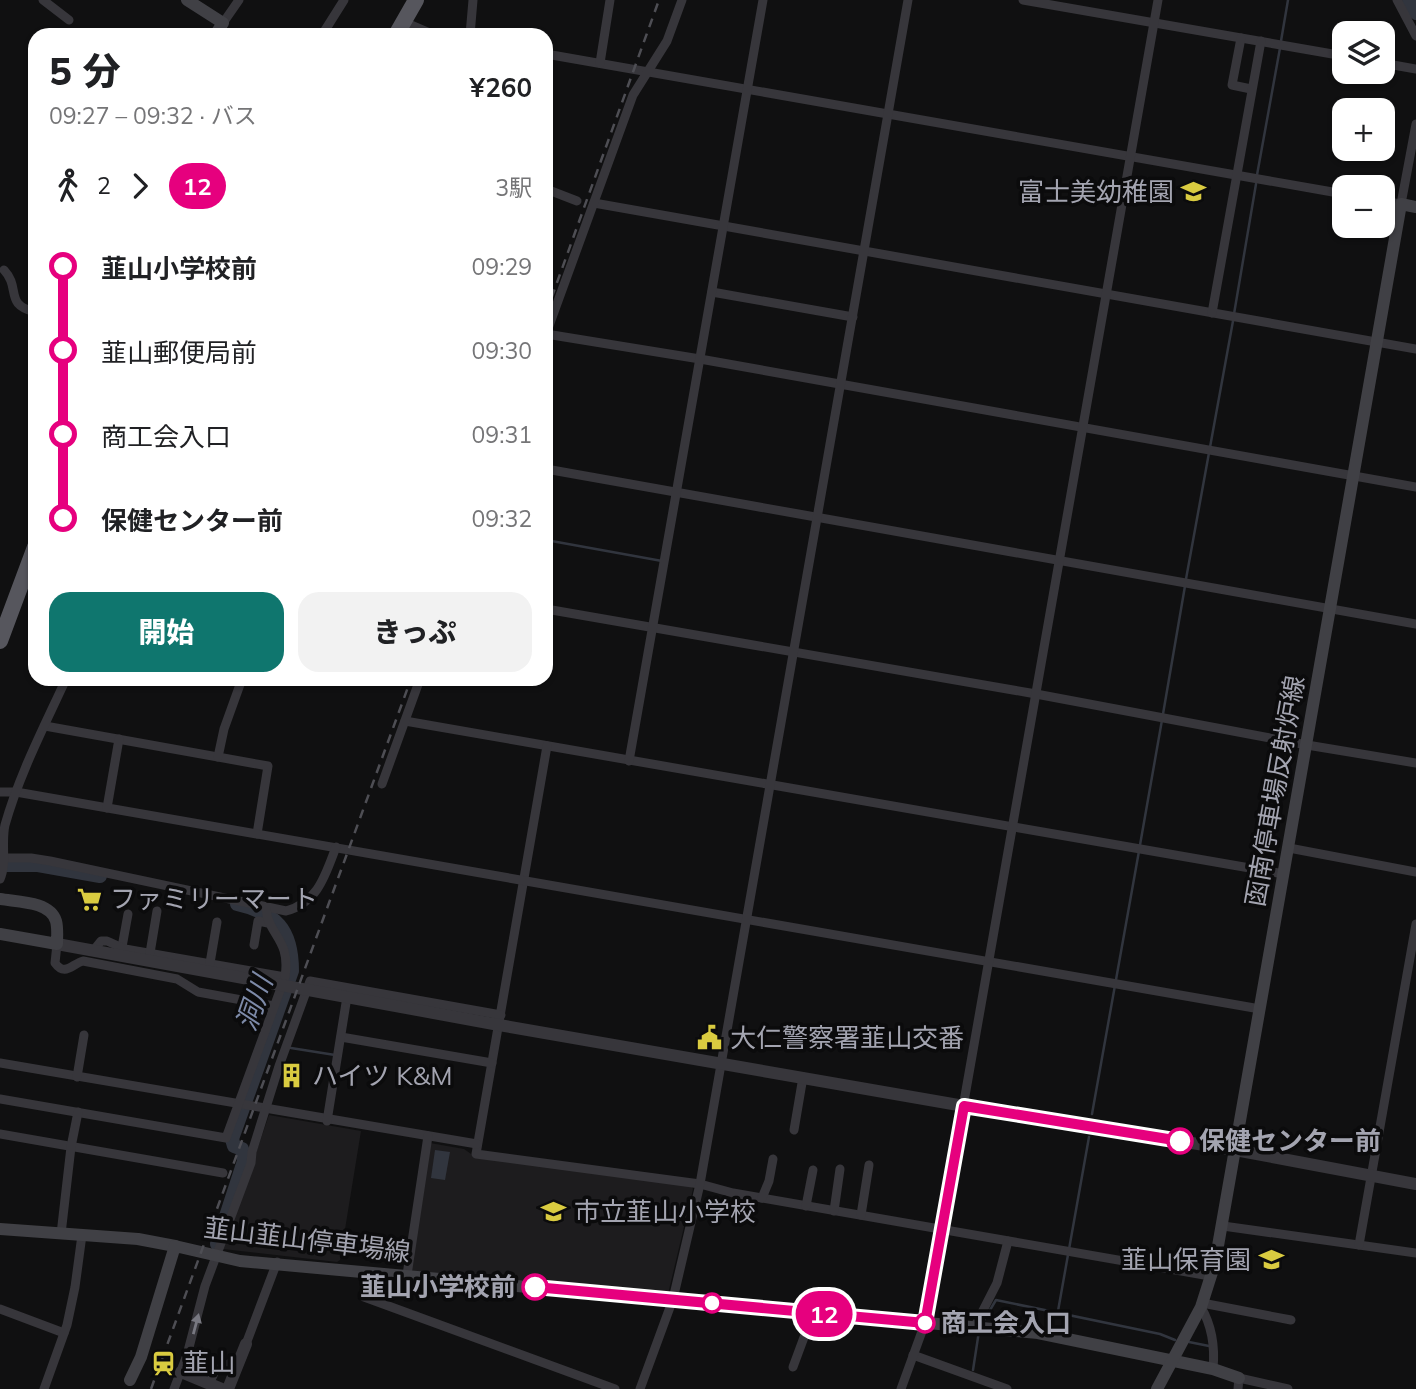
<!DOCTYPE html>
<html lang="ja">
<head>
<meta charset="utf-8">
<style>
	:root { --surface:#fff; --page:#f2f2f2; --text:#202124; --muted:#757577; --accent:#0f766e }
	body { margin:0; font-family:Mulish,"Noto Sans JP",sans-serif; background:var(--page); color:var(--text); height:100vh; display:flex; flex-direction:column; font-size:26px; white-space:nowrap }
	* { box-sizing:border-box; margin:0 }
	p { font-size:23px; color:var(--muted) }
	.icon { flex:none; width:38px; height:38px; fill:none; stroke:currentColor; stroke-width:2; stroke-linecap:round; stroke-linejoin:round }
	.map { position:relative; flex:1; overflow:hidden }
	.side { position:absolute; left:28px; top:28px; width:525px; height:658px; display:flex; flex-direction:column; background:var(--surface); border-radius:21px; box-shadow:0 2px 5px #0004 }
	.side>* { flex:none }
	.badge { padding:0 14px; border-radius:23px; font-size:24px; line-height:46px }
	.buttons { position:absolute; left:1332px; top:21px; display:grid; gap:14px }
	.buttons a { display:grid; place-items:center; width:63px; height:63px; border-radius:14px; background:var(--surface); box-shadow:0 2px 5px #0004; font-size:35px }
	.map>.badge { position:absolute; translate:-50% -50%; box-shadow:0 0 0 4px #fff }
	.legs { display:flex; align-items:center; gap:10px; height:77px; padding:0 21px; font-size:23px }
	.legs p { margin-inline-start:auto }
	.head { display:flex; align-items:center; justify-content:space-between; height:119px; padding:0 21px }
	h1 { font-size:38px; font-weight:800; line-height:52px }
	.cta { display:flex; gap:14px; margin-top:auto; padding:14px 21px }
	.cta a { flex:1; height:80px; border-radius:21px; background:var(--accent); color:#fff; font-size:28px; font-weight:800; line-height:80px; text-align:center }
	.cta a+a { background:var(--page); color:var(--text) }
	ul { padding:0 21px; list-style:none }
	li { display:flex; align-items:center; gap:24px; height:84px; font-size:26px }
	li i { display:grid; place-items:center; width:10px; height:100%; margin:0 9px; background:currentColor }
	li i::after { content:''; width:18px; height:18px; margin:-9px; border:5px solid; border-radius:50%; background:var(--surface) }
	li p { margin-inline-start:auto }
	li:first-child i { background:linear-gradient(#0000 50%,currentColor 0) }
	li:last-child i { background:linear-gradient(currentColor 50%,#0000 0) }
	.map>svg:first-child { display:block }
</style>
</head>
<body>
<div class="map">
<svg width="1416" height="1389" viewBox="0 0 1416 1389">
	<rect width="100%" height="100%" fill="#101011"/>
	<g fill="#1d1c1e">
		<polygon points="269,1115 361,1131 340,1260 337,1262 223,1249"/>
		<polygon points="430,1143 464,1149 474,1156 690,1182 693,1189 668,1294 409,1272"/>
	</g>
	<polygon fill="#31353e" points="435,1150 450,1152 445,1180 431,1178"/>
	<g fill="none" stroke-linecap="round" stroke-linejoin="round">
		<g stroke="#31353e" stroke-width="2.5">
			<polyline points="1281,41 1288,0"/>
			<polyline points="1257,175 1280,48"/>
			<polyline points="1234,314 1256,184"/>
			<polyline points="546,540 662,561"/>
			<polyline points="1186,579 1233,321"/>
			<polyline points="1163,714 1185,586"/>
			<polyline points="1140,845 1162,720"/>
			<polyline points="291,1048 335,1055"/>
			<polyline points="1092,1114 1139,851"/>
			<polyline points="1058,1311 1089,1137"/>
			<polyline points="981,1325 996,1300 1160,1334 1175,1340"/>
			<polyline points="1189,1342 1209,1346"/>
			<polyline points="973,1370 979,1331"/>
		</g>
		<g stroke="#31353e" stroke-width="14">
			<polyline points="1409,0 1416,13"/>
			<polyline points="0,865 38,865 100,876"/>
			<path d="M217 1244 244 1161 242 1149 234 1146 232 1139 292 971C292 929 276 913 237 904"/>
		</g>
		<g stroke="#37363b" stroke-width="9">
			<polyline points="43,0 69,20"/>
			<polyline points="1023,0 1344,56"/>
			<polyline points="1397,0 1416,36"/>
			<polyline points="404,22 434,35"/>
			<polyline points="223,23 239,0"/>
			<polyline points="322,35 344,0"/>
			<polyline points="470,35 473,0"/>
			<polyline points="1241,38 1232,85 1251,89"/>
			<polyline points="546,54 1344,194"/>
			<polyline points="600,63 610,0"/>
			<polyline points="1382,63 1416,69"/>
			<polyline points="546,189 577,201"/>
			<polyline points="1382,201 1401,204 1416,124"/>
			<polyline points="594,203 1416,349"/>
			<path d="M4 270C21 288 4 305 35 312"/>
			<polyline points="712,292 853,317"/>
			<polyline points="1212,313 1261,41"/>
			<polyline points="546,334 700,359 1416,487"/>
			<polyline points="546,334 633,95 667,41 682,0"/>
			<polyline points="546,469 1416,624"/>
			<polyline points="546,609 1036,694 1307,745 1416,763"/>
			<polyline points="405,721 1284,874"/>
			<polyline points="45,726 268,766 257,834"/>
			<polyline points="547,746 476,1154 700,1184 733,1193 1210,1276"/>
			<polyline points="218,757 224,729 242,679"/>
			<polyline points="629,761 763,0"/>
			<polyline points="382,784 420,679"/>
			<polyline points="0,792 16,792 1260,1009"/>
			<polyline points="107,808 119,739"/>
			<polyline points="1289,848 1416,872"/>
			<path d="M2 858H31L50 861 286 911C318 902 325 876 336 847"/>
			<path d="M0 879C7 864 1 842 5 825 19 775 44 727 66 679"/>
			<path d="M57 944 55 963C65 977 72 964 83 961L177 979 198 992 274 1006"/>
			<polyline points="254,945 258,921 268,923"/>
			<polyline points="122,947 128,914"/>
			<polyline points="93,951 101,941 107,941 125,949 285,977"/>
			<polyline points="150,953 157,911"/>
			<polyline points="210,963 217,922"/>
			<polyline points="341,1037 492,1063"/>
			<polyline points="0,1063 477,1144"/>
			<polyline points="77,1077 84,1035"/>
			<path d="M0 1099 226 1138 285 977C291 938 268 936 266 908"/>
			<polyline points="327,1121 346,1003"/>
			<polyline points="794,1130 803,1077"/>
			<polyline points="0,1134 223,1173"/>
			<polyline points="762,1198 769,1181 773,1159"/>
			<polyline points="806,1206 813,1170"/>
			<polyline points="834,1211 840,1169"/>
			<polyline points="861,1215 869,1165"/>
			<polyline points="1223,1226 1416,1253"/>
			<polyline points="61,1234 71,1147 78,1112"/>
			<polyline points="1359,1245 1416,924"/>
			<polyline points="407,1275 428,1136"/>
			<polyline points="364,1297 615,1389"/>
			<polyline points="1202,1303 1291,1320"/>
			<path d="M1201 1307C1212 1326 1215 1348 1213 1369"/>
			<polyline points="0,1309 64,1333"/>
			<polyline points="974,1328 997,1283 1008,1241"/>
			<polyline points="246,1344 277,1262"/>
			<polyline points="913,1355 1007,1389"/>
			<polyline points="793,1367 813,1313"/>
			<polyline points="209,1384 215,1371 242,1357"/>
			<polyline points="44,1389 67,1325 75,1287 82,1235"/>
			<polyline points="174,1389 187,1355 205,1286 251,1163 252,1152 279,1066 310,981 501,1015"/>
			<polyline points="640,1389 673,1299 700,1184 908,0"/>
			<polyline points="901,1389 925,1323 1158,0"/>
			<polyline points="1238,1389 1239,1378 1288,1389"/>
		</g>
		<g stroke="#37363b" stroke-width="12">
			<polyline points="57,944 499,1025 964,1106 1235,1150 1416,1184"/>
			<polyline points="181,1372 222,1389"/>
			<polyline points="228,1389 246,1344"/>
		</g>
		<g stroke="#404045" stroke-width="12">
			<polyline points="187,0 223,23 215,35"/>
			<path d="M0 899C17 902 50 901 56 921 58 928 57 937 57 944L0 934"/>
			<polyline points="0,1229 138,1239 175,1246"/>
			<polyline points="130,1380 141,1357 175,1246 240,1261 1038,1333 1213,1369 1239,1378"/>
			<polyline points="1157,1389 1201,1307 1215,1263 1401,204 1416,207"/>
		</g>
		<g stroke="#56565d" stroke-width="16">
			<polyline points="396,35 416,0"/>
			<polyline points="0,641 35,547"/>
		</g>
		<g stroke="#4e4e54" stroke-width="2.5" stroke-dasharray="9 7" stroke-linecap="butt">
			<polyline points="546,313 659,0"/>
			<polyline points="151,1389 411,679"/>
		</g>
	</g>
	<defs><path id="oneway-solid" d="M-6-.8H1V-3.2L6.5 0L1 3.2V.8H-6Z" transform="scale(1.75)"/></defs>
	<use fill="#787881" href="#oneway-solid" transform="translate(196 1324) rotate(-75)"/>
	<g fill="none" stroke-linecap="round" stroke-linejoin="round">
		<defs>
			<polyline id="line-1" points="535,1287 925,1323 964,1106 1180,1141"/>
		</defs>
		<use href="#line-1" stroke="#fff" stroke-width="16"/>
		<use href="#line-1" stroke="#e6007e" stroke-width="10"/>
	</g>
	<defs>
		<symbol id="school-bare" viewBox="-9 -9 18 18"><path d="M0-5L7-2L0 1L-7-2ZM-4 1L0 2.5L4 1V4Q0 6-4 4Z" fill="#d9cb40" stroke="#0b0b0c" stroke-width="2.5" paint-order="stroke"/></symbol>
		<symbol id="supermarket-bare" viewBox="-9 -9 18 18"><path d="M-6-5.5h2.5l.6 2H6L4.5 2H-2.5L-4.4-4H-6ZM-1.5 3.2a1.3 1.3 0 1 0 .1 0ZM3 3.2a1.3 1.3 0 1 0 .1 0Z" fill="#d9cb40" stroke="#0b0b0c" stroke-width="2.5" paint-order="stroke"/></symbol>
		<symbol id="civic-bare" viewBox="-9 -9 18 18"><path d="M-.6-6.5H3V-4.5H.6V-3L4-1V1h2V6H-6V1h2V-1L-.6-3ZM-1.2 2.5V6h2.4V2.5Z" fill="#d9cb40" stroke="#0b0b0c" stroke-width="2.5" paint-order="stroke"/></symbol>
		<symbol id="building-bare" viewBox="-9 -9 18 18"><path d="M-4-6H4V6H1V3H-1V6H-4ZM-2.5-4.3h1.7v1.8h-1.7ZM.8-4.3h1.7v1.8H.8ZM-2.5-1h1.7V.8h-1.7ZM.8-1h1.7V.8H.8Z" fill="#d9cb40" stroke="#0b0b0c" stroke-width="2.5" paint-order="stroke"/></symbol>
		<symbol id="station-bare" viewBox="-9 -9 18 18"><path d="M-3-6H3Q5-6 5-4V2Q5 4 3 4L4.5 6H3L1.5 4h-3L-3 6H-4.5L-3 4Q-5 4-5 2V-4Q-5-6-3-6ZM-3.5-4v3h7v-3ZM-3.5 1v1.5H-2V1ZM2 1v1.5H3.5V1Z" fill="#d9cb40" stroke="#0b0b0c" stroke-width="2.5" paint-order="stroke"/></symbol>
	</defs>
	<g fill-rule="evenodd">
		<use href="#school-bare" x="1176" y="174" width="35" height="35"/>
		<use href="#supermarket-bare" x="72" y="882" width="35" height="35"/>
		<use href="#civic-bare" x="692" y="1020" width="35" height="35"/>
		<use href="#building-bare" x="274" y="1058" width="35" height="35"/>
		<use href="#school-bare" x="536" y="1194" width="35" height="35"/>
		<use href="#school-bare" x="1254" y="1242" width="35" height="35"/>
		<use href="#station-bare" x="146" y="1346" width="35" height="35"/>
	</g>
	<g fill="#fff" stroke="#e6007e" stroke-width="3.5">
		<circle cx="1180" cy="1141" r="12"/>
		<circle cx="535" cy="1287" r="12"/>
		<circle cx="712" cy="1303" r="9"/>
		<circle cx="925" cy="1323" r="9"/>
	</g>
	<g text-anchor="middle" stroke-width="7" stroke-linejoin="round" paint-order="stroke">
		<g font-size="26" fill="#a3a4b0" stroke="#0b0b0c" text-anchor="start">
			<text x="1174" y="201" text-anchor="end">富士美幼稚園</text>
			<text x="110" y="908">ファミリーマート</text>
			<text x="730" y="1047">大仁警察署韮山交番</text>
			<text x="312" y="1085">ハイツ K&amp;M</text>
			<text x="574" y="1221">市立韮山小学校</text>
			<text x="1251" y="1269" text-anchor="end">韮山保育園</text>
			<text x="183" y="1372">韮山</text>
		</g>
		<g font-size="26" fill="#a3a4b0" stroke="#0b0b0c">
			<text transform="translate(1275 791) rotate(-80)" y="9">函南停車場反射炉線</text>
			<text transform="translate(307 1240) rotate(7)" y="9">韮山韮山停車場線</text>
		</g>
		<g font-size="26" font-weight="bold" fill="#a3a4b0" stroke="#0b0b0c" text-anchor="start">
			<text x="1199" y="1150">保健センター前</text>
			<text x="516" y="1296" text-anchor="end">韮山小学校前</text>
			<text x="941" y="1332">商工会入口</text>
		</g>
		<g font-size="28" font-style="italic" fill="#7d8aa8" stroke="#0b0b0c">
			<text transform="translate(254 1003) rotate(-71)" y="10">洞川</text>
		</g>
	</g>
</svg>
<div class="buttons">
<a><svg class="icon" aria-label="layers" viewBox="0 0 24 24"><path d="M12 4l9 5-9 5-9-5zM3 14l9 5 9-5"/></svg></a>
<a>+</a>
<a>−</a>
</div>
<b class="badge" style="left:824px;top:1314px;background:#e6007e;color:#fff">12</b>
<section class="side">
<div class="head"><div><h1>5 分</h1><p>09:27 – 09:32 · バス</p></div><b>¥260</b></div>
<div class="legs"><svg class="icon" aria-label="walk" viewBox="0 0 24 24"><circle cx="13" cy="4" r="2"/><path d="M13 8l-2 6 4 7M11 14l-3 7M7 12l3-4h3l4 4"/></svg>2<svg class="icon" aria-label="forward" viewBox="0 0 24 24"><path d="M9 5l7 7-7 7"/></svg><b class="badge" style="background:#e6007e;color:#fff">12</b><p>3駅</p></div>
<ul>
<li><i style="color:#e6007e"></i><b>韮山小学校前</b><p>09:29</p></li>
<li><i style="color:#e6007e"></i><span>韮山郵便局前</span><p>09:30</p></li>
<li><i style="color:#e6007e"></i><span>商工会入口</span><p>09:31</p></li>
<li><i style="color:#e6007e"></i><b>保健センター前</b><p>09:32</p></li>
</ul>
<div class="cta"><a>開始</a><a>きっぷ</a></div>
</section>
</div>
</body>
</html>
